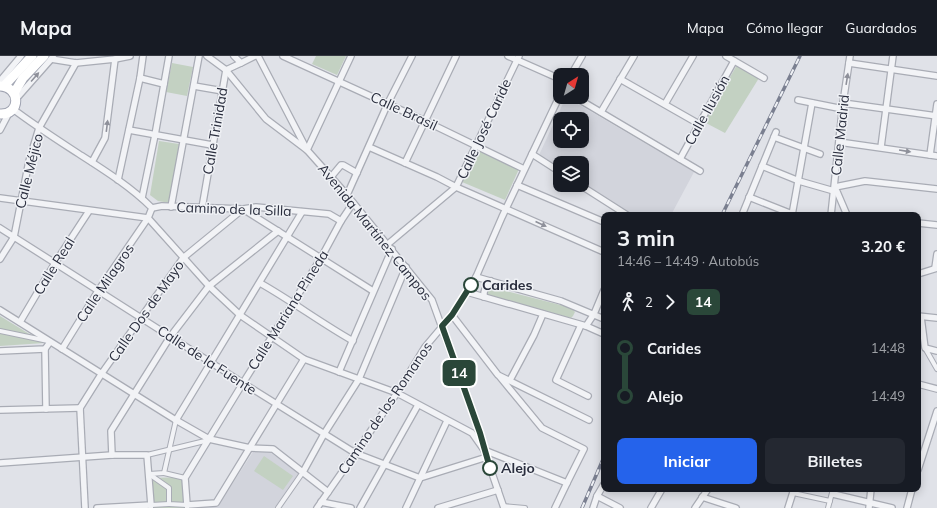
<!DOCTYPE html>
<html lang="es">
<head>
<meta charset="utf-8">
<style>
	:root { --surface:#171b24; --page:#242831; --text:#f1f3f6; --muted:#9ea1a6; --line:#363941; --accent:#2563eb }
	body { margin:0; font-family:Mulish,sans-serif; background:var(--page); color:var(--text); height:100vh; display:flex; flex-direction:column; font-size:15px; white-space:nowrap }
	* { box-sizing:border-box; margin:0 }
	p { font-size:13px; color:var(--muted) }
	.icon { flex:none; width:22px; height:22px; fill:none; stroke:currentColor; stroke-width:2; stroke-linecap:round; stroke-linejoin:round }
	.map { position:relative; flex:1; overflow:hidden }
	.drawer { position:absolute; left:601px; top:156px; width:320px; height:280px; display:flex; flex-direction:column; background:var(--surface); border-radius:8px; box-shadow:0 2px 10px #0003 }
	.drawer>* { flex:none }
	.badge { padding:0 8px; border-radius:6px; font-size:14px; line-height:26px }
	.needle { width:26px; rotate:37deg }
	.buttons { position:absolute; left:553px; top:12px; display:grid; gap:8px }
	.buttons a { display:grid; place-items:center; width:36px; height:36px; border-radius:8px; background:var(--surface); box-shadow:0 2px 10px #0003; font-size:20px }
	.map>.badge { position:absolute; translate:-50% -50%; box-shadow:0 0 0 2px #fff }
	.legs { display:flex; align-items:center; gap:6px; height:44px; padding:0 16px; font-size:13px }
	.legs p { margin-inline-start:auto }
	.overview { display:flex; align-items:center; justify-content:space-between; height:68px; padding:0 16px }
	h1 { font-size:22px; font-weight:700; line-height:30px }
	.primary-button { display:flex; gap:8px; margin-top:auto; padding:8px 16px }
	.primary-button a { flex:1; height:46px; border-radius:8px; background:var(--accent); color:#fff; font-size:16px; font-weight:700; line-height:46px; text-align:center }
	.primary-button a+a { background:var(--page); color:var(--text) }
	ul { padding:0 16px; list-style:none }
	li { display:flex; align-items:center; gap:14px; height:48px; font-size:15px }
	li i { display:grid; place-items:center; width:6px; height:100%; margin:0 5px; background:currentColor }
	li i::after { content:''; width:10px; height:10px; margin:-5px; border:3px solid; border-radius:50%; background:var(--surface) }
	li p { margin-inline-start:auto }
	li:first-child i { background:linear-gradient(#0000 50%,currentColor 0) }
	li:last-child i { background:linear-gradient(currentColor 50%,#0000 0) }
	header { display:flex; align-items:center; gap:24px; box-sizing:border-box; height:56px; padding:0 20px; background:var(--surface); border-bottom:1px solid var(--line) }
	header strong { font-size:19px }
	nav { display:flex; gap:22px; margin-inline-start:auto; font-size:14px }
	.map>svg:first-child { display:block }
</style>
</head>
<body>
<header>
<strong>Mapa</strong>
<nav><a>Mapa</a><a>Cómo llegar</a><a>Guardados</a></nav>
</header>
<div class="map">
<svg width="937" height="452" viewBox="0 0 937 452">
	<rect width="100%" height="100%" fill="#e0e2e8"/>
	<g fill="#d2d4dc" fill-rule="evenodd">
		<path d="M566 41 694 116 671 159H633L582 126V107H560V112L539 99ZM560 63H582V85H560Z"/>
		<polygon points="253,396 271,397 299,417 275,452 191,452 218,450"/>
	</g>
	<g fill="#c3d1c2">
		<polygon points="316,0 346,0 337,19 312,8"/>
		<polygon points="172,7 193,11 187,40 166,36"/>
		<polygon points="737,9 759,22 725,77 704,66"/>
		<polygon points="159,85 179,88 170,147 158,145 150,139"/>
		<polygon points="477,94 519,113 505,144 462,126"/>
		<polygon points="490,231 572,252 575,256 573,260 571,262 489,241 485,238 487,233"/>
		<polygon points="0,260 44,287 0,290"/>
		<polygon points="264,400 293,420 283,434 254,415"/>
		<polygon points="184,421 186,452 151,452 150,422"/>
	</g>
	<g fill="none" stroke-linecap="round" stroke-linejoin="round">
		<defs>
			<g id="pedestrian">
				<polyline points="0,275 48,285"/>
				<polyline points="925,292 937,313"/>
				<polyline points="176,364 164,417 149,418 169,432 169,448 187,449 187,452"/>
				<polyline points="147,399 209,384"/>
				<polyline points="164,417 185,422"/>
				<polyline points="793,437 830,445"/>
				<polyline points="503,450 525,452"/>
				<polyline points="151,452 151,449 169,448"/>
				<polyline points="278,452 303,416"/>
				<polyline points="828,452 833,433"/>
			</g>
			<g id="minor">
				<polyline points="207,0 226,14 266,63 307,94 351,0"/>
				<polyline points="234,0 241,7 255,0"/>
				<polyline points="258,0 307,94 347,139 432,244 480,377 484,394 504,452"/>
				<polyline points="283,0 425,65 524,113"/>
				<polyline points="508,0 560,23"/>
				<polyline points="726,0 764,22"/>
				<polyline points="51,3 76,7 115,3 130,0"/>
				<polyline points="849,7 937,20"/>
				<polyline points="571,19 582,0"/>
				<polyline points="140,22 164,28"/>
				<polyline points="620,23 699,68"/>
				<polyline points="0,25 21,0"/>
				<polyline points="194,30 223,35"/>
				<polyline points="575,41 700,115"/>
				<polyline points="16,43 53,1"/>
				<polyline points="798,44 843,53"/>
				<polyline points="843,47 937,60"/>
				<polyline points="665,48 693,0"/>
				<path d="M13 53C34 69 56 83 79 98 104 114 131 131 152 152L148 162 209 230 240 259 304 303 397 337 472 377 484 394 567 427 555 452"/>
				<polyline points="601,56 634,0"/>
				<polyline points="0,74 9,57"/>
				<polyline points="129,74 212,89"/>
				<polyline points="774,81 820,98"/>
				<polyline points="839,86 937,100"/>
				<polyline points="369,91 437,121 456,131 604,196"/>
				<polyline points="881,91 893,0"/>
				<polyline points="532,98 560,116"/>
				<polyline points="930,99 937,48"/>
				<polyline points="680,103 734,5"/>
				<polyline points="92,106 105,82 115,3"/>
				<polyline points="405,107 456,0"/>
				<polyline points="762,110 799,125 834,135"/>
				<polyline points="331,121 341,109 343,109 357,117"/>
				<polyline points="118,124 140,22 143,0"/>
				<polyline points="517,129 604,166"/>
				<polyline points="580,129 627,159"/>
				<polyline points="347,139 388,47 412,0"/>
				<polyline points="749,141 792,158"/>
				<polyline points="0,142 148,162 98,235 62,293"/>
				<polyline points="142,142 155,79 169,0"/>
				<polyline points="171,151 199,0"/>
				<polyline points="152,152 162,150 243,153 256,151 329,158 341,165 353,147"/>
				<polyline points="202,152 226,14 241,7"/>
				<polyline points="742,159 776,76"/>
				<polyline points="792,159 812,47"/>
				<polyline points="831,159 843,47 850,0"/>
				<polyline points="847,159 835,131 865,125 937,133"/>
				<polyline points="918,167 937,169"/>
				<polyline points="0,172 243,327 355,397 420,422 487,401"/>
				<polyline points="388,188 456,131 519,0"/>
				<polyline points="0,203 14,181 29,105 39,72 76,7"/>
				<polyline points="935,212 937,198"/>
				<polyline points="918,218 937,212"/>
				<polyline points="476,221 561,245 604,263"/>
				<path d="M260 227C292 245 321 267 353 285"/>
				<polyline points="467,236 586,270 594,258 604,234"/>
				<path d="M484 241C483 234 486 231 491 225"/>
				<polyline points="0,254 174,363 209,383 250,392 273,393 328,436"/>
				<polyline points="452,259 498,319 589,364"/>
				<polyline points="918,260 937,262"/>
				<polyline points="921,261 925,292 937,295"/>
				<polyline points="20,266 55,207 89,155"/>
				<polyline points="581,269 556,324 588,340"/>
				<polyline points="586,270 604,278"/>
				<polyline points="45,293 46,353"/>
				<polyline points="0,295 45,293 50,286"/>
				<polyline points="304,303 216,447 187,449 185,422 243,327 321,202 341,165"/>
				<polyline points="339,316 392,193"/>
				<polyline points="500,321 542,372 584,393 567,427"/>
				<polyline points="510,324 534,279 543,258"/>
				<polyline points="918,328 937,333"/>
				<polyline points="80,352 102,317 183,202 243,153 373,235"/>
				<polyline points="80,352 85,452"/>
				<polyline points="0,354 80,352"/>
				<polyline points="176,364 302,156"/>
				<polyline points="112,399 111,375 170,281 209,230 278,175"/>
				<polyline points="0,407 112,399 147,399 151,449 97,452"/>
				<polyline points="918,414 937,355"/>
				<polyline points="303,416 324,378 359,323 406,211"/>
				<polyline points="833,438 892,452"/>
				<polyline points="597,440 620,452"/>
				<polyline points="702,441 736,452"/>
				<polyline points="321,446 351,452"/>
				<polyline points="317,452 397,337 425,291 452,259 467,236 476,221 502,161 560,39"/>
				<polyline points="360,452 418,349"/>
				<polyline points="406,452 447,365"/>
				<polyline points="438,452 498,434"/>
				<polyline points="593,452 597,440 604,428"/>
				<polyline points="651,452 662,433"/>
				<polyline points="695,452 708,433"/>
				<polyline points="788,452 794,433"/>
				<polyline points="869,452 871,433"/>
				<polyline points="907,452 912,433"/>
			</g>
			<g id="primary">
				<path d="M0 30C21 31 21 59 0 58"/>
				<polyline points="4,30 32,0"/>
				<polyline points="14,37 23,22 44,0"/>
			</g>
		</defs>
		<use href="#pedestrian" stroke="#a9acb5" stroke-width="6"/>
		<use href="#minor" stroke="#a9acb5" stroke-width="8"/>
		<use href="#primary" stroke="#a0a4b2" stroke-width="11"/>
		<use href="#pedestrian" stroke="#f2f3f6" stroke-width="4"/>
		<use href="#minor" stroke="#f2f3f6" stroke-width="5.5"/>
		<use href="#primary" stroke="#fff" stroke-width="9"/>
		<defs>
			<g id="rail">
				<polyline points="722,159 800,0"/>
				<polyline points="582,452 604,401"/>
			</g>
		</defs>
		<use href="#rail" stroke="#7a7f90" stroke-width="3.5"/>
		<use href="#rail" stroke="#eff1f5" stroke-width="2" stroke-dasharray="6" stroke-linecap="butt"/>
	</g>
	<defs><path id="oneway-solid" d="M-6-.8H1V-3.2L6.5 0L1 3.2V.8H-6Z"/></defs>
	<g fill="#8e909a">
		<use href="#oneway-solid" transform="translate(35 21) rotate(-49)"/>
		<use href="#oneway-solid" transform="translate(847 23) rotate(-81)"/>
		<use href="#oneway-solid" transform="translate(107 70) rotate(-83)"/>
		<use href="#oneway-solid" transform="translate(905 95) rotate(9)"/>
		<use href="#oneway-solid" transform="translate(541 168) rotate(24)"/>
	</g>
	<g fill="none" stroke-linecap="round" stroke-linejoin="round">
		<defs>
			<polyline id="line-1" points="471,229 452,259 442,270 480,377 490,412"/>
		</defs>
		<use href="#line-1" stroke="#fff" stroke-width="9"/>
		<use href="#line-1" stroke="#2a4739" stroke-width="6"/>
	</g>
	<g fill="#fff" stroke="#2a4739" stroke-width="2">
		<circle cx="471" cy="229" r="7"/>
		<circle cx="490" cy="412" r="7"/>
	</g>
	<g text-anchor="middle" stroke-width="3" stroke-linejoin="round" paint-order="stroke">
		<g font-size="14" fill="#2a2e3e" stroke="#eff1f5">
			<text transform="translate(707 54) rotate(-61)" y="5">Calle Ilusión</text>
			<text transform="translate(404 55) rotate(25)" y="5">Calle Brasil</text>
			<text transform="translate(484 73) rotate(-65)" y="5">Calle José Caride</text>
			<text transform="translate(215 75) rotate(-80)" y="5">Calle Trinidad</text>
			<text transform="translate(840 79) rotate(-84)" y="5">Calle Madrid</text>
			<text transform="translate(29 115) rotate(-76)" y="5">Calle Méjico</text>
			<text transform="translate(234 153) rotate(2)" y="5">Camino de la Silla</text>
			<text transform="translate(375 176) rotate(51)" y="5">Avenida Martínez Campos</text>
			<text transform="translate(54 210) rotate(-58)" y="5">Calle Real</text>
			<text transform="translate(105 227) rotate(-56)" y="5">Calle Milagros</text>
			<text transform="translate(288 254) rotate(-58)" y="5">Calle Mariana Pineda</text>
			<text transform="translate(146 255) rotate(-55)" y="5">Calle Dos de Mayo</text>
			<text transform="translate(207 304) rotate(33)" y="5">Calle de la Fuente</text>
			<text transform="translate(385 352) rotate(-56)" y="5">Camino de los Romanos</text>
		</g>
		<g font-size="14" font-weight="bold" fill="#2a2e3e" stroke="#eff1f5" text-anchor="start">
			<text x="482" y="234">Carides</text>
			<text x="501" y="417">Alejo</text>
		</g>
	</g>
</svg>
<div class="buttons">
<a><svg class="needle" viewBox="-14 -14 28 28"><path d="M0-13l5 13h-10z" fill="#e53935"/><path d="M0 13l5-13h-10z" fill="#9ea1a6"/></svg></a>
<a><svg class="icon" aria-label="locate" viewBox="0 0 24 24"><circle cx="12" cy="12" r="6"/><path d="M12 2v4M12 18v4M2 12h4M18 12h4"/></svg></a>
<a><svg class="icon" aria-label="layers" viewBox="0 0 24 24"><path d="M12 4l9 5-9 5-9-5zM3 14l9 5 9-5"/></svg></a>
</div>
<b class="badge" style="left:459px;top:317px;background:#2a4739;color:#fff">14</b>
<section class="drawer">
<div class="overview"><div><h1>3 min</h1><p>14:46 – 14:49 · Autobús</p></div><b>3.20 €</b></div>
<div class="legs"><svg class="icon" aria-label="walk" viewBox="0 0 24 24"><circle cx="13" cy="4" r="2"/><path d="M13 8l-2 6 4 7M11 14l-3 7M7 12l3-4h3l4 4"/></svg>2<svg class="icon" aria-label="forward" viewBox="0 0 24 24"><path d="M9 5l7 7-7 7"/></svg><b class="badge" style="background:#2a4739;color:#fff">14</b></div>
<ul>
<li><i style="color:#2a4739"></i><b>Carides</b><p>14:48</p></li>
<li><i style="color:#2a4739"></i><b>Alejo</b><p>14:49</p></li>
</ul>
<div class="primary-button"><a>Iniciar</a><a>Billetes</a></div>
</section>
</div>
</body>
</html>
